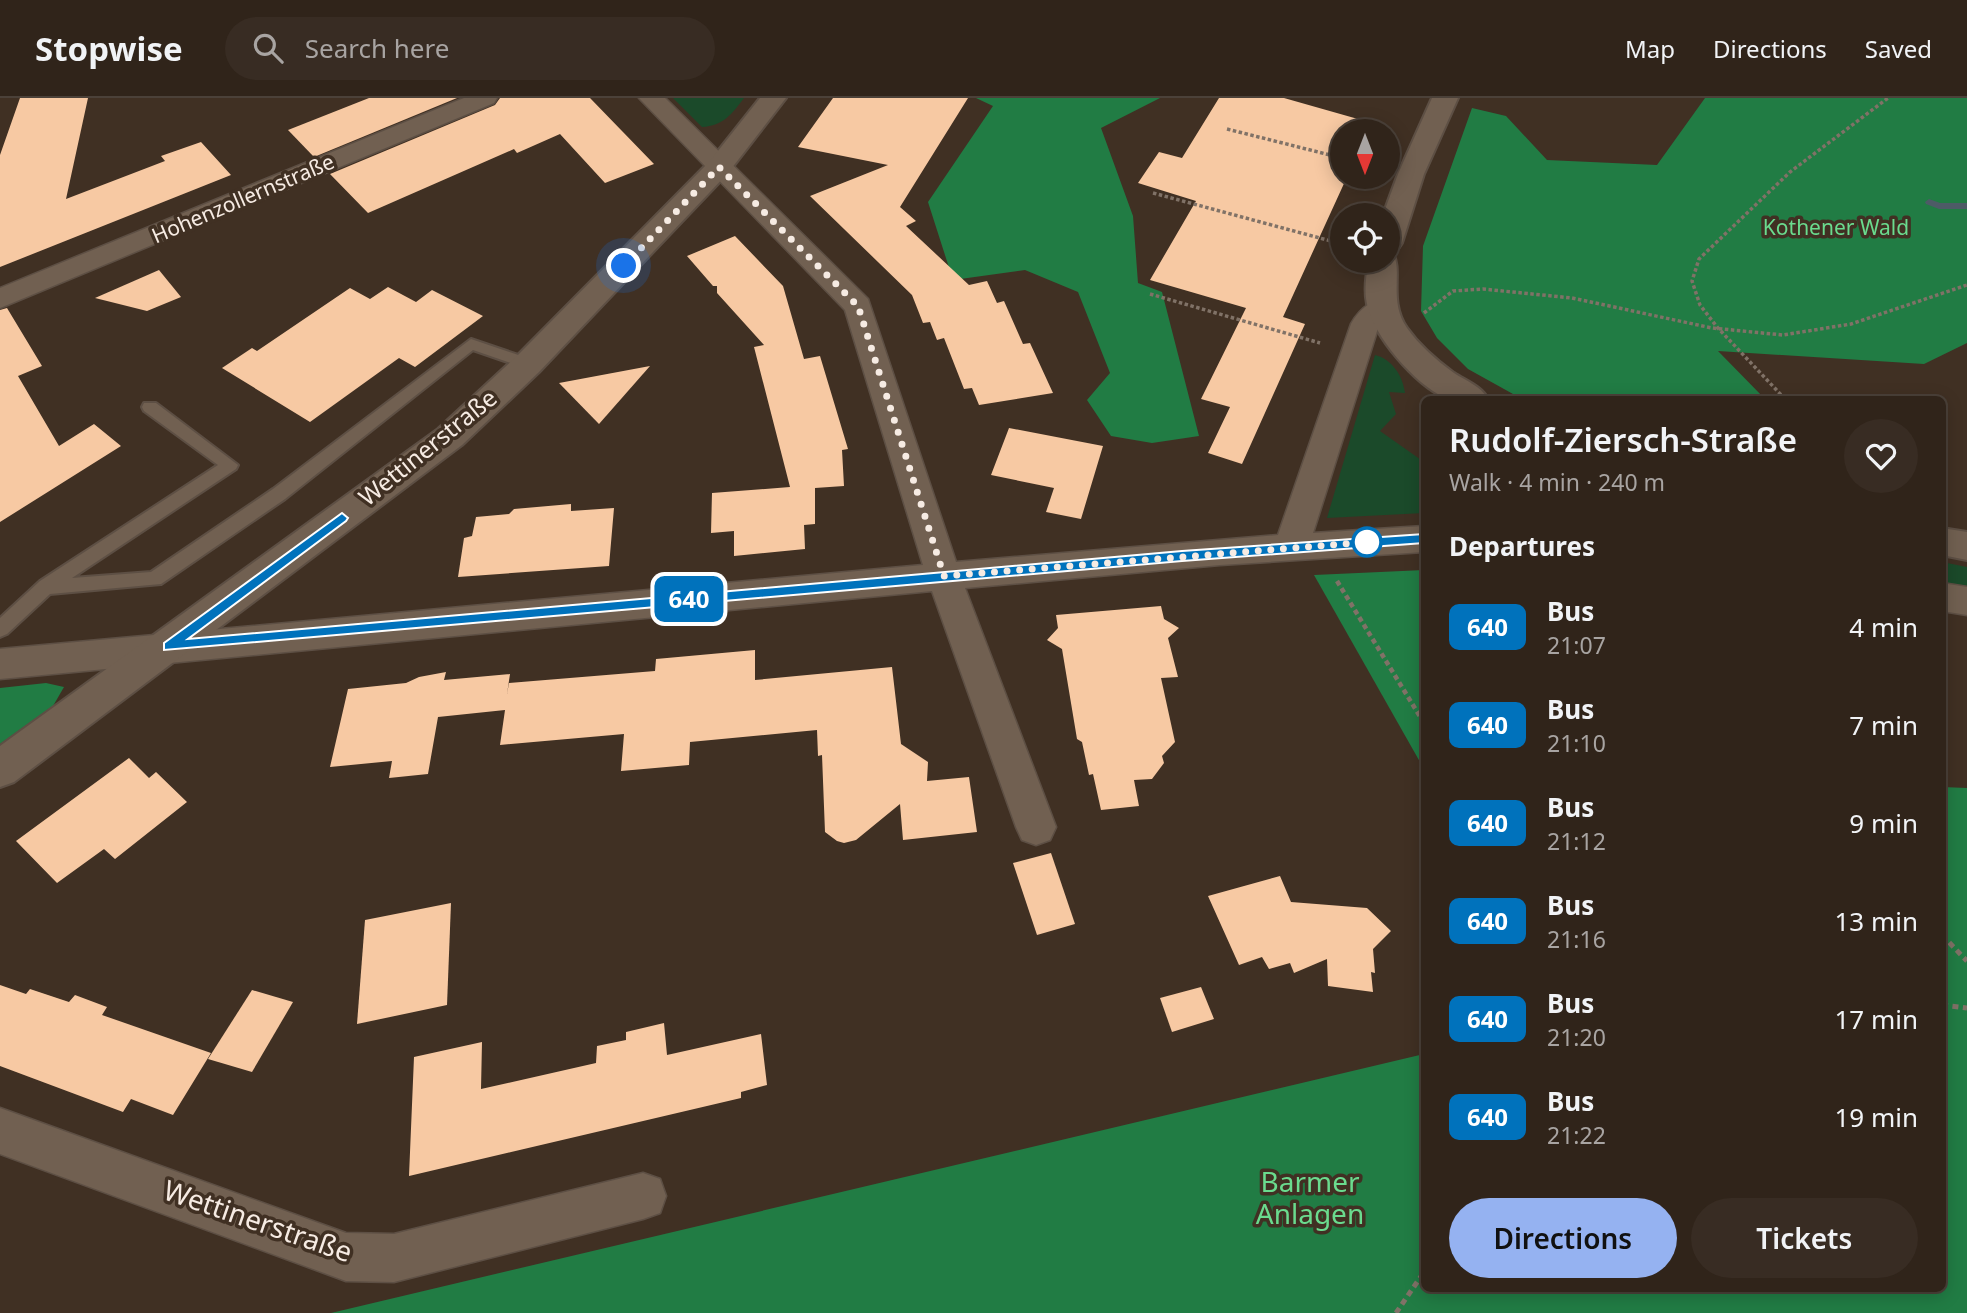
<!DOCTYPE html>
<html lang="en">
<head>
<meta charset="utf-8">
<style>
	:root { --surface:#30241a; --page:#382c23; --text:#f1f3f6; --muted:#a8a4a2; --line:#4b4139; --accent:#95b2f1 }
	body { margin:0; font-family:"Noto Sans",sans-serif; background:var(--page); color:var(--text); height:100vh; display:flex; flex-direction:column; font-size:26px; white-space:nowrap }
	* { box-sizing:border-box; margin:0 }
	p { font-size:23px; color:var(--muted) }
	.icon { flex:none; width:38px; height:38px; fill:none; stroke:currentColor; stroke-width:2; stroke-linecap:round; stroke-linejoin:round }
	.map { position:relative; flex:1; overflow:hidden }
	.side { position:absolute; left:1421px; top:298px; width:525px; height:896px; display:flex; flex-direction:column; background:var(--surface); border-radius:10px; box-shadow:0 4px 18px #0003,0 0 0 2px var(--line) }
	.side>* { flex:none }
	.badge { padding:0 14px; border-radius:10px; font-size:24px; line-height:46px }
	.needle { width:46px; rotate:180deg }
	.buttons { position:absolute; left:1330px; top:21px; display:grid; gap:14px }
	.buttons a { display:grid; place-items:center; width:70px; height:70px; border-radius:50%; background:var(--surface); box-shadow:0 4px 18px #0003,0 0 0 2px var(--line); font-size:35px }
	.you { position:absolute; width:35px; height:35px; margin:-18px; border:5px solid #fff; border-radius:50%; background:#1a73e8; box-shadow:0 0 0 10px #1a73e833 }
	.map>.badge { position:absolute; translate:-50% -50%; box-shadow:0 0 0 4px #fff }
	h2 { padding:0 28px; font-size:26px; line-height:63px }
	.round { display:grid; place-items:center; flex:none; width:74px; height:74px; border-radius:37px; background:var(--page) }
	.summary { display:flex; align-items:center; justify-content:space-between; height:119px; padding:0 28px }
	h1 { font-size:33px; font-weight:600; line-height:52px }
	.action { display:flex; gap:14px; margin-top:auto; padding:14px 28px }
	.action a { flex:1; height:80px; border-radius:42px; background:var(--accent); color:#111; font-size:28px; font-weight:600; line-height:80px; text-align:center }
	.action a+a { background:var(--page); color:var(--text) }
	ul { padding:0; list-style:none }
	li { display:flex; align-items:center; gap:21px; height:98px; padding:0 28px }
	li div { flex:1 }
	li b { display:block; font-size:26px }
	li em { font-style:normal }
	li .badge { min-width:77px; font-weight:700; text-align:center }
	header { display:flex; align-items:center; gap:42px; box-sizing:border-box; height:98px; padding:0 35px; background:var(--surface); border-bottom:2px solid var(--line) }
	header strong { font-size:33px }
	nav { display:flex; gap:38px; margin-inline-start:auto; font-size:24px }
	.search { width:490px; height:63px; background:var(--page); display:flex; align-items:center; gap:18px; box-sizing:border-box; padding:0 24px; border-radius:38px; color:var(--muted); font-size:26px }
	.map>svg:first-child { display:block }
</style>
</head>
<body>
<header>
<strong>Stopwise</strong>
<div class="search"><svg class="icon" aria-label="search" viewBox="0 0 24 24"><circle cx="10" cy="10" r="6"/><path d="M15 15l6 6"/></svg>Search here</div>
<nav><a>Map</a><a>Directions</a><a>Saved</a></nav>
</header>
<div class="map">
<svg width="1967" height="1215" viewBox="0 0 1967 1215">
	<rect width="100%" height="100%" fill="#403023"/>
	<g fill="#1b4a2a">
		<path d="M673 0H744C732 16 723 28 702 29Z"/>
		<path d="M1375 257C1392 261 1403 278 1405 295L1389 294 1396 316 1380 333 1424 364V415L1327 420Z"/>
		<polygon points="1942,464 1967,469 1967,488 1943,484"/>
	</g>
	<g fill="#217c44">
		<polygon points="976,0 1160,0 1101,30 1133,118 1138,185 1162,194 1199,338 1152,345 1111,338 1087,302 1110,275 1078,194 1025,172 953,182 928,104 993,8"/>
		<polygon points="1705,0 1967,0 1967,245 1924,266 1718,253 1765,301 1522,301 1468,271 1437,240 1421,213 1423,148 1472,10 1506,18 1547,62 1657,67"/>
		<polygon points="1424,472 1424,671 1314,477"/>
		<polygon points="46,585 64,589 53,608 0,646 0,590"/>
		<polygon points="1942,689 1967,690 1967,1215 331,1215 1424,956 1424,1190 1942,1190"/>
	</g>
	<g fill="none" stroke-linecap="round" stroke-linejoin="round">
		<polygon fill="#4d5b66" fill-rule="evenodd" points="1929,101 1940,105 1967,105 1967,111 1939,111 1926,106 1925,104"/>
	</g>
	<g fill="#f7c9a3">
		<polygon points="20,0 88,0 66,101 165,63 161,58 201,44 231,77 0,169 0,57"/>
		<polygon points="369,0 457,0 314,59 288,32"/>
		<polygon points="500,0 590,0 654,66 605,85 560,36 517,55 514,51 368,115 330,76 495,7"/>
		<polygon points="833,0 968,0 900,109 916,123 906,128 969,187 987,183 997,205 1004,203 1023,246 1030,245 1053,295 979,307 972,290 964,291 944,240 937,242 930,224 923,225 912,197 810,98 888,67 798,49"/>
		<polygon points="1219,0 1284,0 1372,25 1368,33 1342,33 1342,79 1347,79 1283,219 1305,226 1242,366 1208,355 1230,309 1201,301 1246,210 1150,182 1196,103 1138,85 1159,54 1182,60"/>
		<polygon points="735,138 783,188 804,261 820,258 848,351 842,352 844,388 815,390 815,426 804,427 805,451 734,458 734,433 711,435 712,395 790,389 754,249 764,247 717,195 717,188 713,188 687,158"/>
		<polygon points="159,172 181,199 147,213 95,200"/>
		<polygon points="388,189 416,204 432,192 483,218 415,269 399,260 310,324 222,270 252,250 257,253 350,190 370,201"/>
		<polygon points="7,210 42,268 18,278 59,348 94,326 121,348 0,424 0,212"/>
		<polygon points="650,268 599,326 559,285"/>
		<polygon points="1009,330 1103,348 1081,421 1046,414 1054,390 991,377"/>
		<polygon points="571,406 571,413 614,410 609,468 458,479 464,440 472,438 476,419 509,416 514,411"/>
		<polygon points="1161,508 1164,521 1179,530 1168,540 1178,579 1161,580 1175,644 1162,658 1164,665 1152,681 1134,682 1139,708 1101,712 1093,676 1089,677 1082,644 1077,641 1062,551 1047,542 1058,530 1056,517"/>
		<polygon points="755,552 755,582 892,569 901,646 928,664 927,683 969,679 977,734 903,742 900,706 856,742 844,745 837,743 825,734 822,657 818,658 817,632 690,644 689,667 621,673 624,636 500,647 505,612 438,619 428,676 389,680 392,663 330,669 348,591 406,585 419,579 446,574 444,582 510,576 507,596 509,585 655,573 656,561"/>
		<polygon points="129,660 149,680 156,674 187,704 115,761 104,751 57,785 16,743"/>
		<polygon points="1051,755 1075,826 1037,837 1013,765"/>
		<polygon points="1280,778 1291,804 1367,810 1391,833 1373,851 1375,875 1371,874 1373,894 1328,888 1327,861 1294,875 1290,865 1269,871 1262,859 1239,867 1208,798"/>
		<polygon points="451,805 447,907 357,926 365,822"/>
		<polygon points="0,887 26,896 30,891 69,904 75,897 107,909 102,917 211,955 173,1017 131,1001 123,1014 0,968"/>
		<polygon points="1201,889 1214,921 1172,934 1160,900"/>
		<polygon points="252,892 293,904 252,974 208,961"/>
		<polygon points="664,925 667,957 761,936 767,987 741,994 741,1000 409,1078 414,959 482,944 481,991 596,965 597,948 626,942 626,934"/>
	</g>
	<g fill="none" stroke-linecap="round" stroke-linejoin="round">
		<defs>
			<polygon id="lane" points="471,241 533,262 536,266 528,271 473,252 285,401 161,486 50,496 7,536 0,539 0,520 40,483 218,367 144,313 142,309 144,305 156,305 238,367 236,371 72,480 151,474 273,391"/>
			<g id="street">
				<polygon points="464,0 497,0 494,5 0,210 0,190"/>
				<path d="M639 0H665L868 201 956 464 1278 437 1351 226C1360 210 1375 198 1393 203L1397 210 1378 230 1313 435 1424 428V454L1220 467 965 490 1056 729 1050 742 1036 747 1022 742 1016 729 932 493 0 581V551L923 467 845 212Z"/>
				<polygon points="1942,485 1967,489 1967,517 1942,513"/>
				<polygon points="0,1010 346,1135 394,1136 643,1075 660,1081 666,1098 660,1115 643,1121 394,1184 346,1183 0,1056"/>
			</g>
			<g id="secondary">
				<polygon points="760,0 786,0 728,75 539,274 462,347 14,684 0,689 0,648 438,331 517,258 710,63"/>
				<polygon points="1432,0 1458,0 1424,76 1402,145 1398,151 1388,154 1388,117 1383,117 1398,76"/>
				<path d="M1388 155 1393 156C1403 172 1388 203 1407 230 1419 247 1436 262 1454 275 1466 283 1481 288 1488 301 1476 301 1456 305 1445 300 1414 285 1374 239 1367 206 1364 192 1366 177 1369 163H1388Z"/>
				<polygon points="1942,430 1967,434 1967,462 1942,457"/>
			</g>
		</defs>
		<use href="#lane" stroke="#5d4f44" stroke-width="4"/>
		<use href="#street" stroke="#5d4f44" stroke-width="3"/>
		<use href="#secondary" stroke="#5d4f44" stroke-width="4"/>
		<g stroke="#807267" stroke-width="3.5" stroke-dasharray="3.5 2.5" stroke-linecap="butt">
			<polyline points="1227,31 1342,60"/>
			<polyline points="1153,95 1342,146"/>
			<polyline points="1150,196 1320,245"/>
			<polyline points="1424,215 1453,193 1483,191 1572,200 1712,230 1783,237 1851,226 1967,187"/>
			<polyline points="1785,301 1717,229 1700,207 1692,183 1699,161 1790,74 1888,0"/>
		</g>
		<polyline stroke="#807267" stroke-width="4.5" stroke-dasharray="5 3.5" stroke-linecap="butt" points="1337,483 1424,625"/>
		<g stroke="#807267" stroke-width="5" stroke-dasharray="6 4.5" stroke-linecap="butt">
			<polyline points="1942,837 1967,863"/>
			<polyline points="1942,907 1967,910"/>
			<polyline points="1396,1215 1424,1174"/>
		</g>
		<use href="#lane" fill="#716051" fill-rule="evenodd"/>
		<use href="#street" fill="#716051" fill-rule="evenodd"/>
		<use href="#secondary" fill="#716051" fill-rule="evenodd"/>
	</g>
	<polygon fill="#0072bc" stroke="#fff" stroke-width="2" points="342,415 348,420 346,423 188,541 1182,453 1424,436 1431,441 1424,445 1182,463 164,552 164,545"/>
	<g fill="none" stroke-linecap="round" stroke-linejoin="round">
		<polyline stroke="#f6ebe3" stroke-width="7" stroke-dasharray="0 12.6" points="624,168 719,69 858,208 944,478 1369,444 1367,444"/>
	</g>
	<circle fill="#fff" stroke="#0072bc" stroke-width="3.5" cx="1367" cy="444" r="14"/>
	<g text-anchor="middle" stroke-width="7" stroke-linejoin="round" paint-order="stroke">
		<g font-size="21" fill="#f6ebe3" stroke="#403023">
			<text transform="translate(243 101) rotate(-23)" y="7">Hohenzollernstraße</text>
		</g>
		<g font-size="21" fill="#6adb8e" stroke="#403023">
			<text x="1836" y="137">Kothener Wald</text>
		</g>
		<g font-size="24" fill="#f6ebe3" stroke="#403023">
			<text transform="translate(428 350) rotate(-39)" y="8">Wettinerstraße</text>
		</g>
		<g font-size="28" fill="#6adb8e" stroke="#403023">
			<text x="1310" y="1094">Barmer<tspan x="1310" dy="32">Anlagen</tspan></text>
		</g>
		<g font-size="28" fill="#f6ebe3" stroke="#403023">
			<text transform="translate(258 1123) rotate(19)" y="10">Wettinerstraße</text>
		</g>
	</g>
</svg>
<div class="buttons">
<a><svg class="needle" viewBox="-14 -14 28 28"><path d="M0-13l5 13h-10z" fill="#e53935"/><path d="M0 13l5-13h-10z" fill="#a8a4a2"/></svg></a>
<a><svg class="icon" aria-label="locate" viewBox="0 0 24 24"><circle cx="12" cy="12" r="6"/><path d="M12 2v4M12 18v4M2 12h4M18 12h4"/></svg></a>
</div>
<div class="you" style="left:624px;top:168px"></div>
<b class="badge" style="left:689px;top:501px;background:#0072bc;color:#fff">640</b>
<section class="side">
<div class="summary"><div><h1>Rudolf-Ziersch-Straße</h1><p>Walk · 4 min · 240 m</p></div><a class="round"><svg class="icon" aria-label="heart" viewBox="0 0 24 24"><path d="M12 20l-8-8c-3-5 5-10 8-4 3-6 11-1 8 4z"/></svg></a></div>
<h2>Departures</h2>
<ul>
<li><span class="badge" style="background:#0072bc;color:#fff">640</span><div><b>Bus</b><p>21:07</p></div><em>4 min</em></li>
<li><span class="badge" style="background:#0072bc;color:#fff">640</span><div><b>Bus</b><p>21:10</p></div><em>7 min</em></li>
<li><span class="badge" style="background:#0072bc;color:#fff">640</span><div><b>Bus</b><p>21:12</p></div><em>9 min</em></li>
<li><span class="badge" style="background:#0072bc;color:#fff">640</span><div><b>Bus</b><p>21:16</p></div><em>13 min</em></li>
<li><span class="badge" style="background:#0072bc;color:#fff">640</span><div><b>Bus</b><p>21:20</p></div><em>17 min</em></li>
<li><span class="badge" style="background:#0072bc;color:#fff">640</span><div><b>Bus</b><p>21:22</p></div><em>19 min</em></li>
</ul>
<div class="action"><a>Directions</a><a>Tickets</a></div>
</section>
</div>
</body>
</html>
